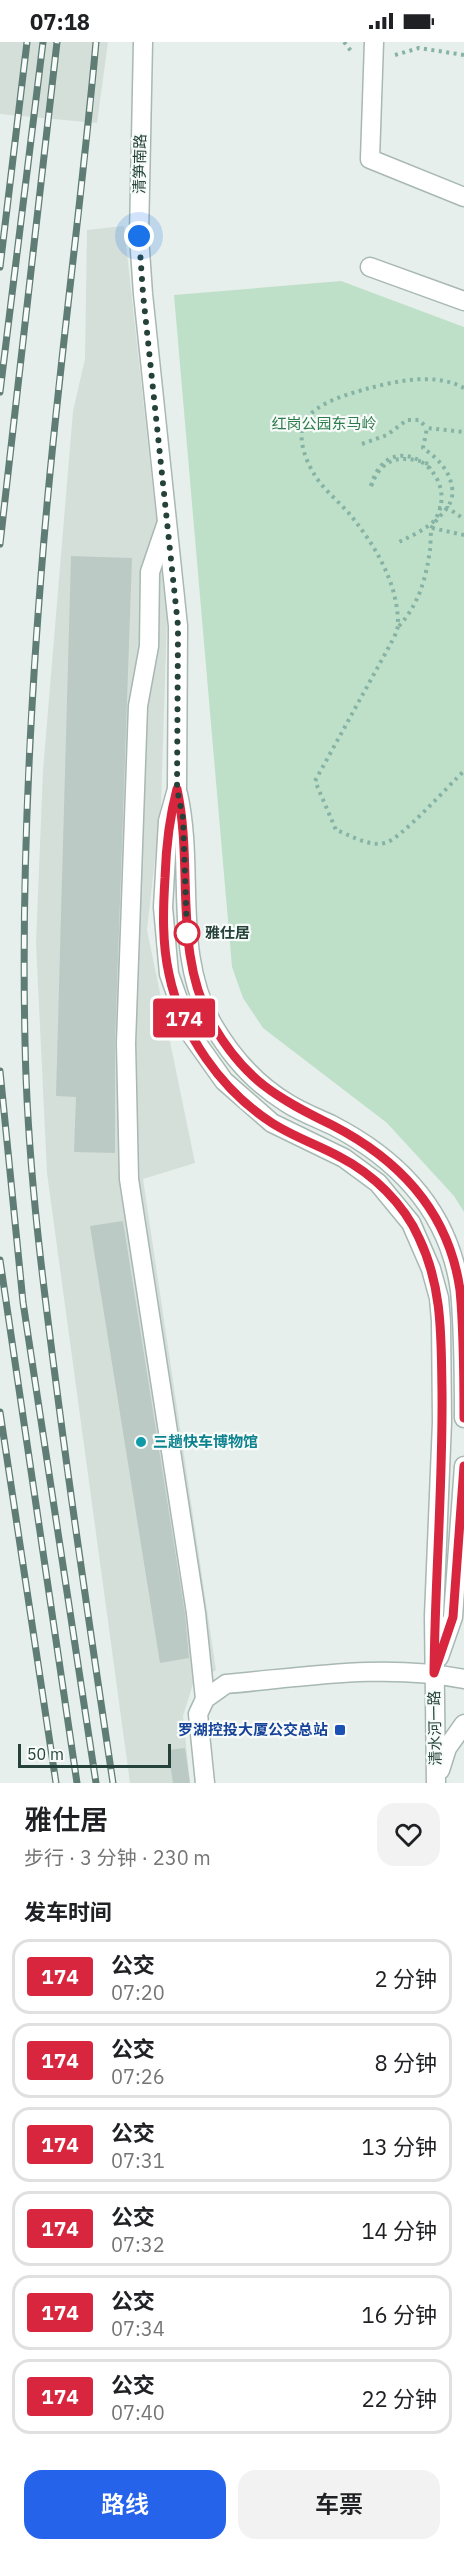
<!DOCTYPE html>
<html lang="zh">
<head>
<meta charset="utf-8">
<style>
	:root { --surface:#fff; --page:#f2f2f2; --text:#202124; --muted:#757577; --line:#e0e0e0; --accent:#2563eb }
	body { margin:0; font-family:"IBM Plex Sans","Noto Sans SC",sans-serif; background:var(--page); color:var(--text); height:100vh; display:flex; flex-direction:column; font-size:22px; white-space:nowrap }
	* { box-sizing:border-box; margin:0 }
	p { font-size:20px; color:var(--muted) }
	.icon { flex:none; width:33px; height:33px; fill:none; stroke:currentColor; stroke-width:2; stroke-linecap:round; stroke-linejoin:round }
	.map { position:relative; height:1741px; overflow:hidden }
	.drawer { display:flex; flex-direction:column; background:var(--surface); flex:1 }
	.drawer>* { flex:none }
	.badge { padding:0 12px; border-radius:4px; font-size:21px; line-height:39px }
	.scale { position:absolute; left:18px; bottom:15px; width:153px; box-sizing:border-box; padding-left:6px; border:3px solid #24423a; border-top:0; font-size:16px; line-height:21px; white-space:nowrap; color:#24423a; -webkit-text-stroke:4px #f7fbf9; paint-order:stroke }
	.you { position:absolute; width:30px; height:30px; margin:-15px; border:4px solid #fff; border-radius:50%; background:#1a73e8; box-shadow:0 0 0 9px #1a73e833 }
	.map>.badge { position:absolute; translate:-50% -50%; box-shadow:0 0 0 3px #fff }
	h2 { padding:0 24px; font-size:22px; line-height:54px }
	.round { display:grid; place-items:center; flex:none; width:63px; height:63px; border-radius:18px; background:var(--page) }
	.headline { display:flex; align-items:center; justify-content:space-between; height:102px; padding:0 24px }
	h1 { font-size:28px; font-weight:600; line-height:45px }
	.cta { display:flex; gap:12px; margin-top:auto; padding:12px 24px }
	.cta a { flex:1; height:69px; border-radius:18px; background:var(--accent); color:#fff; font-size:24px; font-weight:600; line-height:69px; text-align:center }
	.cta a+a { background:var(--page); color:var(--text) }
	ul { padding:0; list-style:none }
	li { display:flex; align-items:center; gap:18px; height:75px; margin:0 12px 9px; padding:0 12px; border:3px solid var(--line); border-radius:18px }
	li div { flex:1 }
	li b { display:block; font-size:22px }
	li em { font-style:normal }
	li .badge { min-width:66px; font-weight:700; text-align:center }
	.status { display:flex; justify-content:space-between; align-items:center; height:42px; padding:0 30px; background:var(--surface); direction:ltr }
	.status svg { height:16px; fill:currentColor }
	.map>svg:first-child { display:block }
</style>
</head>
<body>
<div class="status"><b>07:18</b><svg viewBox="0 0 49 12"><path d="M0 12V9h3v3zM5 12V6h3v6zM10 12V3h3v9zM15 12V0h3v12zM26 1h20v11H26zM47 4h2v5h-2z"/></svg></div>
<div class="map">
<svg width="464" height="1741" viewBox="0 0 464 1741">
	<rect width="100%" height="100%" fill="#e6efeb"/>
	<g fill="#d4dfda">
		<polygon points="0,0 108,0 97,81 0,72"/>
		<polygon points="124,184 167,576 161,763 147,888 195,1121 143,1137 216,1628 193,1642 183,1674 190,1741 130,1741 47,1131 36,901 43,729 73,369 85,317 87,188"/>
	</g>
	<polygon fill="#bfe0c8" points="341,239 464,285 464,1170 454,1154 387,1081 263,986 243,956 232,925 174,253"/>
	<g fill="#bbcac4">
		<polygon points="71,514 132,516 115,1001 115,1111 74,1110 76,1055 56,1054"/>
		<polygon points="123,1179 185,1572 189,1616 160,1621 90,1184"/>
		<polygon points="185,1706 190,1741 173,1741 168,1708"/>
	</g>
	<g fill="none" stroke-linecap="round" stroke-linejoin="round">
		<defs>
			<g id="minor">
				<polyline points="143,0 139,194 143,252 178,584 177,747 168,779 163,865 169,932 190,991 224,1039 272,1081 344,1116 378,1141 411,1181 431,1227 439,1256 441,1279 442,1380 434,1574 436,1741"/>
				<polyline points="374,0 370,117 464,155"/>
				<polyline points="370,225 464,259"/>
				<polyline points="166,483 150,530 149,604 138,664 126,1001 129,1137 196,1571 205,1657"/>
				<path d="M178 752C195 828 172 911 213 983 231 1014 256 1042 287 1061 301 1070 317 1076 332 1083 400 1118 449 1171 460 1248 464 1290 464 1334 464 1376"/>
				<polyline points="439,1615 453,1575 464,1424"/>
				<polyline points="440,1728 447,1706 464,1682"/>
				<path d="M205 1741 198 1672 205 1657 226 1642C305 1635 385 1621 464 1637"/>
			</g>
		</defs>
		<use href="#minor" stroke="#a8b8b2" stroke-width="21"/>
		<g stroke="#86b3a5" stroke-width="4" stroke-dasharray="3 4.5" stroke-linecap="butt">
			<polyline points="344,0 351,9"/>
			<polyline points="395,13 419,6 464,13"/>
			<path d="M464 346C435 330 396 339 366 347 348 352 316 361 306 378 296 393 305 417 313 430 322 447 340 460 352 475 376 505 398 542 398 582 398 589 393 597 390 603L315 739 336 788C350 793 369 805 385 801 400 798 449 743 464 729"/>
			<polyline points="362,402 387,393 407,378 419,378 427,386"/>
			<path d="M371 444C373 441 374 436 377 432 389 412 412 415 431 423L429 426"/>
			<polyline points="438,466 448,466 464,477"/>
			<polyline points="432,486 464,493"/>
			<path d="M399 584C419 562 426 536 430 508 431 501 430 491 432 485 439 471 455 466 452 445 449 427 437 416 423 406L427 386 464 390"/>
		</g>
		<use href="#minor" stroke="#fff" stroke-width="18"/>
		<defs>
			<g id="rail">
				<path d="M96 0C82 155 61 309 47 463 31 641 21 821 25 999 27 1114 41 1227 56 1341 73 1474 93 1608 113 1741"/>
				<polyline points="0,225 27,0"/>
				<polyline points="0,350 43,0"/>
				<polyline points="0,502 57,0"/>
				<polyline points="0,1029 23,1260 96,1741"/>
				<polyline points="0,1218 77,1741"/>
				<polyline points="0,1370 56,1741"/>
			</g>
		</defs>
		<use href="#rail" stroke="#5f7d75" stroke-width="7"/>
		<use href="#rail" stroke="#f7fbf9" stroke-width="4.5" stroke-dasharray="14" stroke-linecap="butt"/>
		<path stroke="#86b3a5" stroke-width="4" stroke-dasharray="3 4.5" stroke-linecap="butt" d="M371 444C388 380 464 430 435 478 425 488 411 494 399 500"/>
	</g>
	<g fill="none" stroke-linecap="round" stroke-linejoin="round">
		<defs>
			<path id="line" d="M464 1376C464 1334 464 1290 460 1248 449 1171 400 1118 332 1083 277 1056 245 1038 213 983 172 911 194 825 177 747 169 777 166 805 165 836 163 868 162 901 169 932 181 991 221 1048 272 1081 294 1095 318 1103 340 1115 373 1132 404 1162 419 1196 443 1246 441 1296 442 1349 443 1443 435 1537 434 1631L453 1575 464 1424"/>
		</defs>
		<use href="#line" stroke="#fff" stroke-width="14"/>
		<use href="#line" stroke="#d7263d" stroke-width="9"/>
		<polyline stroke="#24423a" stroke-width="6" stroke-dasharray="0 10.8" points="139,194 143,252 178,584 177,747 183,776 187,891"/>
	</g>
	<circle fill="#fff" stroke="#d7263d" stroke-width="3" cx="187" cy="891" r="12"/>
	<circle fill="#0f9aa8" stroke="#f7fbf9" stroke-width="2" cx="141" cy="1400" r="6"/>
	<rect fill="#1a4fb4" stroke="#f7fbf9" stroke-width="2" x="334" y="1682" width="12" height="12" rx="3"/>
	<g text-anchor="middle" stroke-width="4.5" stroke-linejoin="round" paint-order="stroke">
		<g font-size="15" fill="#24423a" stroke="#f7fbf9">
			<text transform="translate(140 122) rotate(-89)" y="5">清笋南路</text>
			<text transform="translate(435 1686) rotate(-91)" y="5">清水河一路</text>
		</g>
		<g font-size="15" fill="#2d7a4b" stroke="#f7fbf9">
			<text x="324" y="387">红岗公园东马岭</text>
		</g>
		<g font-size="15" font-weight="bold" fill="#24423a" stroke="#f7fbf9" text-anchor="start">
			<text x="205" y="896">雅仕居</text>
		</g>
		<g font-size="15" font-weight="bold" fill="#0d838f" stroke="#f7fbf9" text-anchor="start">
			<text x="153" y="1405">三趟快车博物馆</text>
		</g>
		<g font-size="15" font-weight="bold" fill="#164399" stroke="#f7fbf9" text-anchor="end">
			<text x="328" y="1693">罗湖控投大厦公交总站</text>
		</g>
	</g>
</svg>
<div class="scale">50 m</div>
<div class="you" style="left:139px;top:194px"></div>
<b class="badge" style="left:184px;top:976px;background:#d7263d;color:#fff">174</b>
</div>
<section class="drawer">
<div class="headline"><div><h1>雅仕居</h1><p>步行 · 3 分钟 · 230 m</p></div><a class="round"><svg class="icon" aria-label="heart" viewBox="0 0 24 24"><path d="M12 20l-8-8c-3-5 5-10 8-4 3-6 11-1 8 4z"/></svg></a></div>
<h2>发车时间</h2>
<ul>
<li><span class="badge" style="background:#d7263d;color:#fff">174</span><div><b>公交</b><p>07:20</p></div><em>2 分钟</em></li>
<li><span class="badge" style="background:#d7263d;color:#fff">174</span><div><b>公交</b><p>07:26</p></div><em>8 分钟</em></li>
<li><span class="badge" style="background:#d7263d;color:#fff">174</span><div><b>公交</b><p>07:31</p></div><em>13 分钟</em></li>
<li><span class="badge" style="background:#d7263d;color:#fff">174</span><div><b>公交</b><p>07:32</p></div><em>14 分钟</em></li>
<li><span class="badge" style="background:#d7263d;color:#fff">174</span><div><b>公交</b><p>07:34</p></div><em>16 分钟</em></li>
<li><span class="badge" style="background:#d7263d;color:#fff">174</span><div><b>公交</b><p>07:40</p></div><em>22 分钟</em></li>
</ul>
<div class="cta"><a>路线</a><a>车票</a></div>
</section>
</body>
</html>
